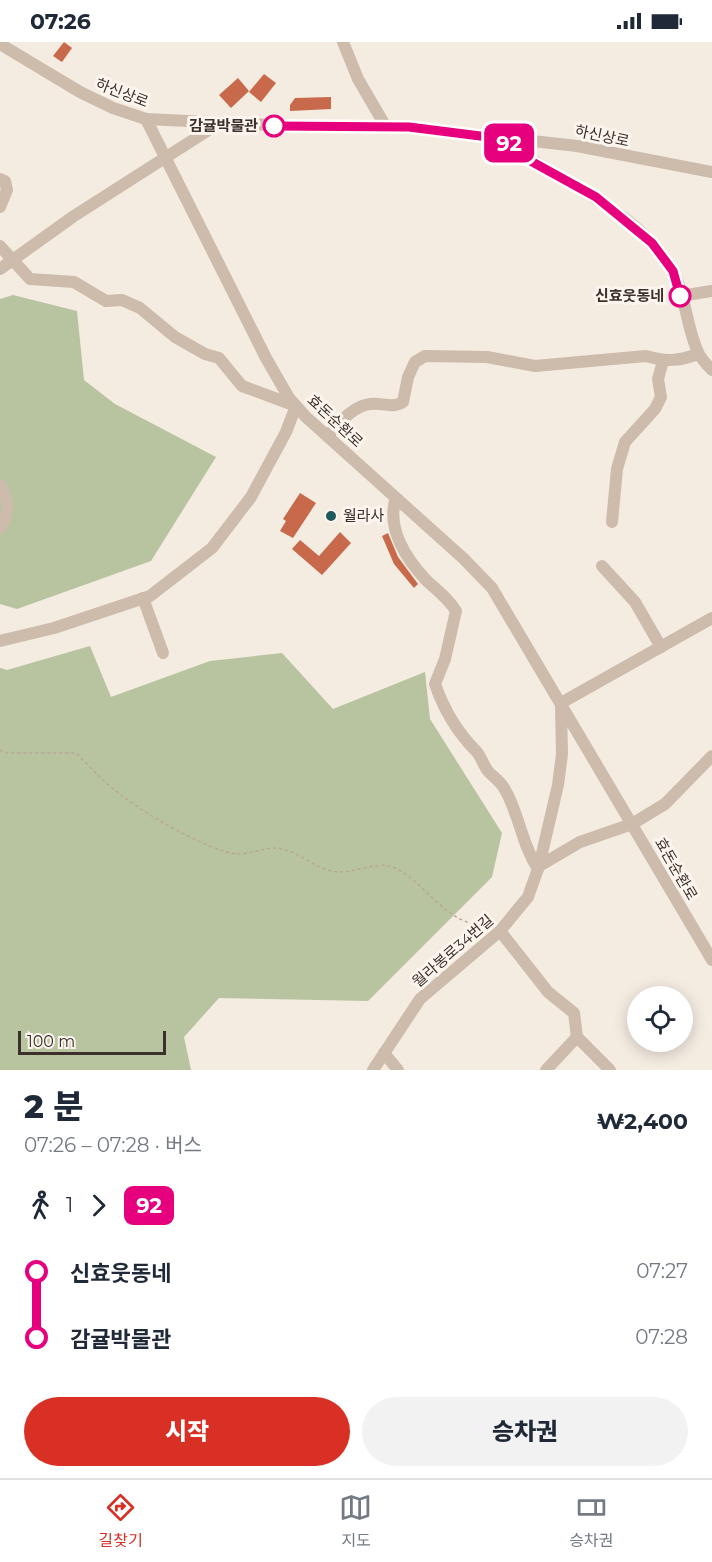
<!DOCTYPE html>
<html lang="ko">
<head>
<meta charset="utf-8">
<style>
	:root { --surface:#fff; --page:#f2f2f3; --text:#1f2937; --muted:#747a83; --line:#e0e1e3; --accent:#d93025 }
	body { margin:0; font-family:Montserrat,"Noto Sans KR",sans-serif; background:var(--page); color:var(--text); height:100vh; display:flex; flex-direction:column; font-size:22px; white-space:nowrap }
	* { box-sizing:border-box; margin:0 }
	p { font-size:20px; color:var(--muted) }
	.icon { flex:none; width:33px; height:33px; fill:none; stroke:currentColor; stroke-width:2; stroke-linecap:round; stroke-linejoin:round }
	.map { position:relative; height:1028px; overflow:hidden }
	.side { display:flex; flex-direction:column; background:var(--surface); flex:1 }
	.side>* { flex:none }
	.badge { padding:0 12px; border-radius:9px; font-size:21px; line-height:39px }
	.fabs { position:absolute; left:627px; top:944px; display:grid; gap:12px }
	.fabs a { display:grid; place-items:center; width:66px; height:66px; border-radius:50%; background:var(--surface); box-shadow:0 3px 15px #0003; font-size:30px }
	.scale { position:absolute; left:18px; bottom:15px; width:148px; box-sizing:border-box; padding-left:6px; border:3px solid #3b302b; border-top:0; font-size:16px; line-height:21px; white-space:nowrap; color:#3b302b; -webkit-text-stroke:4px #fbf5ee; paint-order:stroke }
	.map>.badge { position:absolute; translate:-50% -50%; box-shadow:0 0 0 3px #fff }
	.legs { display:flex; align-items:center; gap:9px; height:66px; padding:0 24px; font-size:20px }
	.legs p { margin-inline-start:auto }
	.overview { display:flex; align-items:center; justify-content:space-between; height:102px; padding:0 24px }
	h1 { font-size:33px; font-weight:800; line-height:45px }
	.action { display:flex; gap:12px; margin-top:auto; padding:12px 24px }
	.action a { flex:1; height:69px; border-radius:36px; background:var(--accent); color:#fff; font-size:24px; font-weight:800; line-height:69px; text-align:center }
	.action a+a { background:var(--page); color:var(--text) }
	ul { padding:0 24px; list-style:none }
	li { display:flex; align-items:center; gap:21px; height:66px; font-size:22px }
	li i { display:grid; place-items:center; width:9px; height:100%; margin:0 8px; background:currentColor }
	li i::after { content:''; width:15px; height:15px; margin:-8px; border:4px solid; border-radius:50%; background:var(--surface) }
	li p { margin-inline-start:auto }
	li:first-child i { background:linear-gradient(#0000 50%,currentColor 0) }
	li:last-child i { background:linear-gradient(currentColor 50%,#0000 0) }
	.status { display:flex; justify-content:space-between; align-items:center; height:42px; padding:0 30px; background:var(--surface); direction:ltr }
	.status svg { height:16px; fill:currentColor }
	.menu { display:flex; justify-content:space-around; align-items:center; height:84px; border-top:2px solid var(--line); background:var(--surface); font-size:16px; color:var(--muted) }
	.menu a { display:grid; justify-items:center; gap:3px }
	.menu .selected { color:var(--accent) }
	.map>svg:first-child { display:block }
</style>
</head>
<body>
<div class="status"><b>07:26</b><svg viewBox="0 0 49 12"><path d="M0 12V9h3v3zM5 12V6h3v6zM10 12V3h3v9zM15 12V0h3v12zM26 1h20v11H26zM47 4h2v5h-2z"/></svg></div>
<div class="map">
<svg width="712" height="1028" viewBox="0 0 712 1028">
	<rect width="100%" height="100%" fill="#f4ebe1"/>
	<g fill="#b8c4a0">
		<polygon points="13,253 77,269 84,338 115,362 216,415 151,519 17,567 0,562 0,257"/>
		<polygon points="90,604 111,655 210,619 282,611 333,667 425,630 430,677 502,791 492,835 368,959 219,956 184,995 191,1028 0,1028 0,626 7,628"/>
	</g>
	<g fill="#c8694b">
		<polygon points="64,0 72,6 62,20 53,14"/>
		<polygon points="264,32 276,41 261,60 249,50"/>
		<polygon points="238,36 249,49 231,66 219,53"/>
		<polygon points="331,55 331,67 290,69 290,63 295,56"/>
		<polygon points="300,451 316,461 293,496 280,489 286,479 283,477"/>
		<polygon points="340,490 351,501 322,533 292,507 300,498 319,514"/>
		<polygon points="388,491 398,515 418,542 414,546 394,522 382,494"/>
	</g>
	<g fill="none" stroke-linecap="round" stroke-linejoin="round">
		<path stroke="#b9a596" stroke-width="1.5" stroke-dasharray="3 3" stroke-linecap="butt" d="M0 708 6 711H76C89 724 102 738 116 749 139 769 208 809 237 812 251 813 268 803 282 807 300 811 315 826 332 829 352 834 376 817 395 826 427 841 448 887 490 883"/>
		<g stroke="#cdbbac" stroke-width="12">
			<polyline points="343,0 358,37 386,85"/>
			<polyline points="0,2 80,50 113,66 146,77 293,84 409,85 577,104 712,130"/>
			<polyline points="146,77 266,316 289,356 306,375 464,517 492,546 712,918"/>
			<path d="M504 97C557 142 635 164 672 228 686 252 686 285 698 310 701 317 707 323 712 328"/>
			<polyline points="0,137 5,139 7,148 0,165"/>
			<polyline points="0,204 30,237 74,240 106,259 122,258 140,266 175,295 205,312 219,316 242,344 296,364 286,390 251,455 212,506 150,554 54,586 0,599"/>
			<polyline points="0,227 74,174 218,82"/>
			<polyline points="680,254 712,249"/>
			<path d="M327 394C338 383 352 364 370 362 381 360 392 367 403 360L408 335 415 320 425 314 487 315 535 324 646 314C666 320 679 319 698 312"/>
			<path d="M0 443C10 459 10 470 0 486"/>
			<path d="M396 456C386 486 406 517 427 539 438 549 449 557 456 569L445 617 435 642C444 668 457 690 476 709 481 714 483 723 488 729 493 735 500 739 504 746 519 770 521 801 538 827"/>
			<polyline points="612,480 617,427 625,400 655,367 661,355 658,337 663,319"/>
			<polyline points="602,524 635,560 661,605"/>
			<polyline points="143,556 163,611"/>
			<polyline points="561,661 712,576"/>
			<polyline points="539,824 580,800 632,782 665,762 712,714"/>
			<polyline points="500,889 548,950 574,971 577,995 610,1028"/>
			<polyline points="384,1011 398,1028"/>
			<polyline points="373,1028 420,957 500,889 528,855 539,824 558,743 562,712 561,663"/>
			<polyline points="546,1028 577,995"/>
		</g>
	</g>
	<g fill="none" stroke-linecap="round" stroke-linejoin="round">
		<defs>
			<polyline id="line-1" points="274,84 409,85 504,97 527,117 596,155 652,201 673,229 680,254"/>
		</defs>
		<use href="#line-1" stroke="#fff" stroke-width="14"/>
		<use href="#line-1" stroke="#e6007e" stroke-width="9"/>
	</g>
	<g fill="#fff" stroke="#e6007e" stroke-width="3">
		<circle cx="274" cy="84" r="10"/>
		<circle cx="680" cy="254" r="10"/>
	</g>
	<circle fill="#1f5a5e" stroke="#fbf5ee" stroke-width="2" cx="331" cy="474" r="6"/>
	<g text-anchor="middle" stroke-width="6" stroke-linejoin="round" paint-order="stroke">
		<g font-size="15" fill="#3b302b" stroke="#fbf5ee">
			<text transform="translate(122 51) rotate(21)" y="5">하신상로</text>
			<text transform="translate(602 94) rotate(12)" y="5">하신상로</text>
			<text transform="translate(335 379) rotate(43)" y="5">효돈순환로</text>
			<text transform="translate(676 827) rotate(60)" y="5">효돈순환로</text>
			<text transform="translate(453 909) rotate(-41)" y="5">월라봉로34번길</text>
		</g>
		<g font-size="15" font-weight="bold" fill="#3b302b" stroke="#fbf5ee" text-anchor="end">
			<text x="258" y="89">감귤박물관</text>
			<text x="664" y="259">신효웃동네</text>
		</g>
		<g font-size="15" fill="#3b302b" stroke="#fbf5ee" text-anchor="start">
			<text x="343" y="479">월라사</text>
		</g>
	</g>
</svg>
<div class="fabs">
<a><svg class="icon" aria-label="locate" viewBox="0 0 24 24"><circle cx="12" cy="12" r="6"/><path d="M12 2v4M12 18v4M2 12h4M18 12h4"/></svg></a>
</div>
<div class="scale">100 m</div>
<b class="badge" style="left:509px;top:101px;background:#e6007e;color:#fff">92</b>
</div>
<section class="side">
<div class="overview"><div><h1>2 분</h1><p>07:26 – 07:28 · 버스</p></div><b>₩2,400</b></div>
<div class="legs"><svg class="icon" aria-label="walk" viewBox="0 0 24 24"><circle cx="13" cy="4" r="2"/><path d="M13 8l-2 6 4 7M11 14l-3 7M7 12l3-4h3l4 4"/></svg>1<svg class="icon" aria-label="forward" viewBox="0 0 24 24"><path d="M9 5l7 7-7 7"/></svg><b class="badge" style="background:#e6007e;color:#fff">92</b></div>
<ul>
<li><i style="color:#e6007e"></i><b>신효웃동네</b><p>07:27</p></li>
<li><i style="color:#e6007e"></i><b>감귤박물관</b><p>07:28</p></li>
</ul>
<div class="action"><a>시작</a><a>승차권</a></div>
</section>
<nav class="menu">
<a class="selected"><svg class="icon" aria-label="directions" viewBox="0 0 24 24"><path d="M12 3l9 9-9 9-9-9zM9 14v-3h6M13 9l2 2-2 2"/></svg>길찾기</a>
<a><svg class="icon" aria-label="map" viewBox="0 0 24 24"><path d="M3 6l6-2 6 2 6-2v14l-6 2-6-2-6 2zM9 4v14M15 6v14"/></svg>지도</a>
<a><svg class="icon" aria-label="tickets" viewBox="0 0 24 24"><path d="M3 7h18v10H3zM15 7v10"/></svg>승차권</a>
</nav>
</body>
</html>
